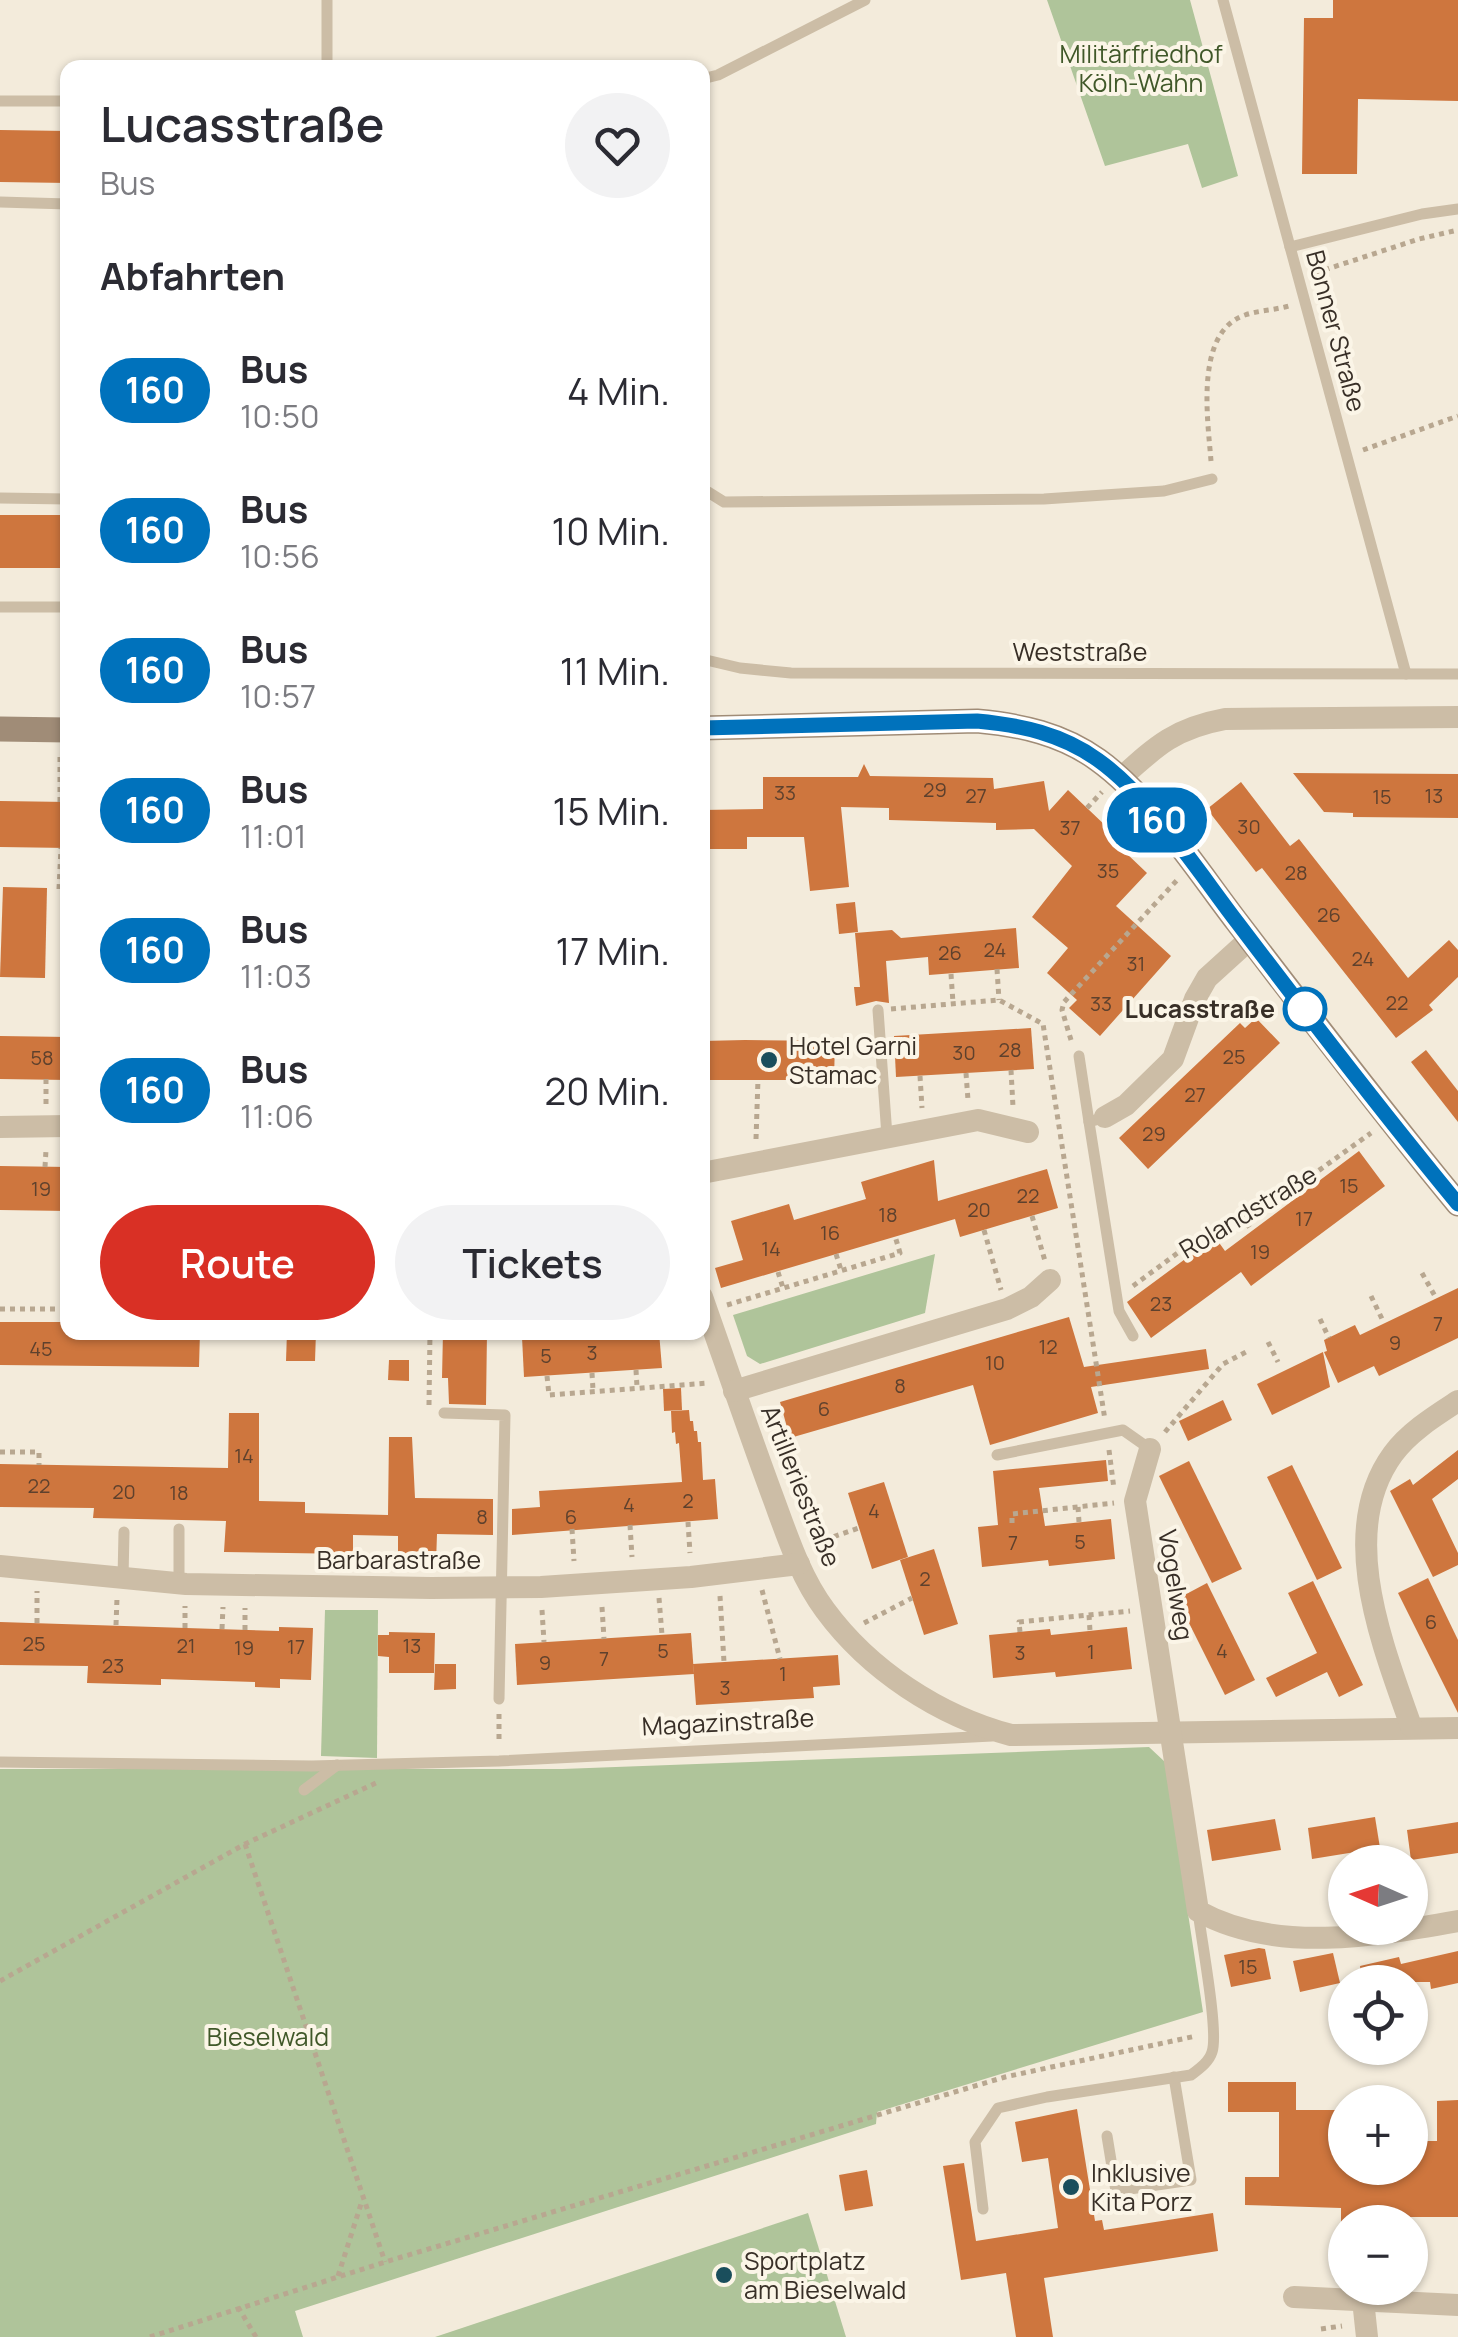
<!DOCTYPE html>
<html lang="de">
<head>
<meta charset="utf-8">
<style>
	:root { --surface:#fff; --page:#f2f2f3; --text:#2b2b33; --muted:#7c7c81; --accent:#d93025 }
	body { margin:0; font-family:Manrope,sans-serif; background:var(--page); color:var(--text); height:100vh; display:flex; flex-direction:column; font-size:38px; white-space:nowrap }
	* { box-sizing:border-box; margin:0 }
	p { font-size:32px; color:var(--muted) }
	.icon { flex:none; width:55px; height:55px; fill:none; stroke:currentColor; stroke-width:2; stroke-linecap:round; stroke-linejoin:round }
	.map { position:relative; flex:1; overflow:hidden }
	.panel { position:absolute; left:60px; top:60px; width:650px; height:1280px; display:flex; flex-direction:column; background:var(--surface); border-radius:20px; box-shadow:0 2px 8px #0004 }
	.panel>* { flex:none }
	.badge { padding:0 20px; border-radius:32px; font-size:35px; line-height:65px }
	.needle { width:65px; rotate:273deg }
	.buttons { position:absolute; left:1328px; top:1845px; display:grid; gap:20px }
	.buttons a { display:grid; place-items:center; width:100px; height:100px; border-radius:50%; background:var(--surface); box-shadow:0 2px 8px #0004; font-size:50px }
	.map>.badge { position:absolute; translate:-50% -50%; box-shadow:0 0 0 5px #fff }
	h2 { padding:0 40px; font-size:38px; line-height:90px }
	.round { display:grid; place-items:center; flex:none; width:105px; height:105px; border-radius:52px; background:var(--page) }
	.summary { display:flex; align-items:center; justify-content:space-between; height:170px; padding:0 40px }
	h1 { font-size:48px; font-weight:600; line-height:75px }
	.cta { display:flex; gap:20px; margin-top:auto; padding:20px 40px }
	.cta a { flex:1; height:115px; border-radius:60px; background:var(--accent); color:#fff; font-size:40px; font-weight:600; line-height:115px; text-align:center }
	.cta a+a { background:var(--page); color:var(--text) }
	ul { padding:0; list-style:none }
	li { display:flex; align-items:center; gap:30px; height:140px; padding:0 40px }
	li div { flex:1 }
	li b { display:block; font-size:38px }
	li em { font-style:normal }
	li .badge { min-width:110px; font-weight:700; text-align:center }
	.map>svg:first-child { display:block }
</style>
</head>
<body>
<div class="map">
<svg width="1458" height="2337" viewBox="0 0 1458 2337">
	<rect width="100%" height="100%" fill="#f3ebdb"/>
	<g fill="#afc49a">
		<polygon points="1047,0 1190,0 1238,176 1202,188 1188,144 1105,166"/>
		<polygon points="935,1254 925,1313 760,1364 747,1356 733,1315"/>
		<polygon points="325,1610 378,1610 377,1758 321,1756"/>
		<polygon points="1149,1747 1165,1762 1203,2012 877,2112 876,2124 295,2311 303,2337 0,2337 0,1769 562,1769"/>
		<polygon points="808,2213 846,2337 435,2337"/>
	</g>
	<g fill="#ce763e">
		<polygon points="1333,0 1458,0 1458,101 1358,99 1357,174 1302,174 1304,18 1333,18"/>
		<polygon points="0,130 68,131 68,183 0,182"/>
		<rect x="0" y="515" width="68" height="53"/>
		<polygon points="864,764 870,776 993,778 994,789 1044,781 1049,811 1068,790 1108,828 1104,832 1147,873 1116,906 1171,956 1100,1036 1069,1008 1077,1000 1047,973 1068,948 1032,917 1072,866 1034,829 996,830 996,823 889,820 889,808 841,807 849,887 810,891 804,837 747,837 747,849 702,849 702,810 763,809 763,777 858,777"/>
		<polygon points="1293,773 1458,774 1458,818 1353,817 1353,813 1324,812"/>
		<polygon points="1241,782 1290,846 1299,839 1408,978 1449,940 1458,950 1458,977 1429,1005 1433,1010 1396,1038 1262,868 1256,872 1207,809"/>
		<polygon points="0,801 68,802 68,848 0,847"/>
		<polygon points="3,887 47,888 45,978 0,977"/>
		<polygon points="855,902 858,932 839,934 836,904"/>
		<polygon points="1016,928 1019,968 929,975 928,957 886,961 889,1003 876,1001 856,1006 854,987 860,987 855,933 892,930 901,938"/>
		<polygon points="1256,1018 1280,1043 1148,1169 1119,1138 1240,1023 1245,1028"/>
		<polygon points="1031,1028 1034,1069 896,1077 894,1036"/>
		<polygon points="0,1036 68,1037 68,1080 0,1079"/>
		<polygon points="745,1040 835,1041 834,1080 702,1080 702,1041"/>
		<polygon points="1426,1050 1458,1091 1458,1122 1411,1062"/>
		<polygon points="1359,1151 1385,1186 1251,1286 1241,1272 1151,1338 1127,1302 1215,1237 1225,1251"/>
		<polygon points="934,1160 938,1201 1047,1169 1058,1208 960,1237 955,1219 721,1288 715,1268 743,1260 731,1221 789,1204 794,1220 866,1199 861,1182"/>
		<polygon points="0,1166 68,1167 68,1211 0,1210"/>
		<polygon points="1458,1288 1458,1338 1379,1376 1374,1366 1338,1383 1324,1352 1327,1351 1324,1340 1355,1325 1360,1335"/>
		<polygon points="1069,1317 1084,1367 1206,1349 1209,1369 1091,1387 1098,1413 990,1445 973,1385 790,1438 780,1402"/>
		<polygon points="0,1322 68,1322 68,1332 200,1332 199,1367 0,1365"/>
		<polygon points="287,1332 316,1332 315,1361 286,1361"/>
		<polygon points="443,1332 487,1332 486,1405 449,1404 448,1378 442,1378"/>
		<polygon points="589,1332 659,1332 662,1368 524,1377 522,1337"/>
		<polygon points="1323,1352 1330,1387 1272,1415 1257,1384"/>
		<polygon points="389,1360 409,1360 409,1381 388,1380"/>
		<polygon points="681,1388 682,1410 664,1411 663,1389"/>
		<polygon points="1223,1400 1232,1420 1188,1441 1179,1421"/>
		<polygon points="689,1410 690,1421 693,1421 694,1431 697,1431 698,1442 701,1442 703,1480 715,1479 718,1519 512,1535 512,1509 540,1507 539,1491 682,1482 679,1443 676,1444 675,1432 672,1433 671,1411"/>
		<polygon points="229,1413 259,1413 259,1501 305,1502 305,1513 388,1515 389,1437 412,1437 415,1498 493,1499 493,1535 437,1534 436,1563 398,1562 398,1536 353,1535 353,1554 224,1552 226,1521 93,1518 94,1508 0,1507 0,1464 228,1468"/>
		<polygon points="1458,1450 1458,1479 1432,1499 1458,1553 1458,1565 1433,1577 1390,1491 1410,1479 1413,1485"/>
		<polygon points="1106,1460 1108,1481 1039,1488 1045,1526 1111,1519 1115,1559 1049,1566 1048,1560 982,1567 978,1527 998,1525 993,1471"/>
		<polygon points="1189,1461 1242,1569 1212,1583 1159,1476"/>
		<polygon points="1292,1465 1342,1568 1317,1580 1267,1477"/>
		<polygon points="884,1482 908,1557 872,1569 848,1493"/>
		<polygon points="934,1549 958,1624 924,1635 900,1560"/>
		<polygon points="1428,1578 1458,1640 1458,1713 1398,1593"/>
		<polygon points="1313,1581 1363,1685 1339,1697 1327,1672 1276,1697 1266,1678 1317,1653 1288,1593"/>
		<polygon points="1207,1583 1255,1680 1225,1695 1177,1599"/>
		<polygon points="0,1622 279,1631 279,1627 313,1628 311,1680 280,1679 280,1688 255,1687 255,1682 161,1679 161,1685 87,1683 88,1666 0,1665"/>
		<polygon points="1127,1627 1132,1669 1056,1677 1055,1672 993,1678 989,1635 1050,1629 1051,1635"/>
		<polygon points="389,1632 435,1633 434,1673 389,1673 389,1657 378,1656 378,1635 389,1635"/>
		<polygon points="691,1633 694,1674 517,1685 515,1644"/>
		<polygon points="838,1655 840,1685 813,1687 814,1698 696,1705 693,1664"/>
		<polygon points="435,1664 456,1664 456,1689 434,1690"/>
		<polygon points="1375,1817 1380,1848 1312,1859 1308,1828"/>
		<polygon points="1275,1819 1281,1850 1212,1861 1207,1830"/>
		<polygon points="1458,1822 1458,1853 1411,1860 1407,1830"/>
		<polygon points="1259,1948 1265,1949 1271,1979 1231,1987 1224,1955"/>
		<polygon points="1458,1951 1458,1983 1431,1989 1430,1982 1355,1982 1355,1974 1361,1973 1360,1966 1399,1957 1401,1964"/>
		<polygon points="1333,1953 1340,1983 1300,1992 1293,1961"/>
		<polygon points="1228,2082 1296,2082 1296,2110 1345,2110 1345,2168 1410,2168 1410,2141 1437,2141 1437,2101 1458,2100 1458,2217 1396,2217 1396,2222 1341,2222 1341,2208 1245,2205 1245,2177 1279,2177 1279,2112 1228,2112"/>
		<polygon points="1077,2109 1095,2221 1102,2220 1104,2230 1213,2213 1218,2251 1044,2278 1053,2337 1016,2337 1006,2273 961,2280 943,2166 964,2163 976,2241 1058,2228 1048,2158 1022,2162 1015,2122"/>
		<polygon points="867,2170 873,2206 845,2211 839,2175"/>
	</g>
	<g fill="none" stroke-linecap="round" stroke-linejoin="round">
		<g stroke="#b8a790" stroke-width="5" stroke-dasharray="5 5" stroke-linecap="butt">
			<polyline points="1315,273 1419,239 1458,230"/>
			<polyline points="1363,450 1458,416"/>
			<path d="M1211 461C1208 421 1194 332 1245 315 1260 310 1277 310 1292 305"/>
			<polyline points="60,802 60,755"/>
			<polyline points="1087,808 1102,792"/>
			<polyline points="1125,852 1140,836"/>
			<polyline points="59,889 61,848"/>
			<polyline points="997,969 999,1000"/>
			<polyline points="951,974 953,1003"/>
			<polyline points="891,1009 999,1000 1043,1024 1105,1420"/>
			<polyline points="1071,1040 1062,1010 1064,1002 1179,878"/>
			<polyline points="1011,1070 1013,1107"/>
			<polyline points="966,1073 968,1100"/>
			<polyline points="920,1076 922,1108"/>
			<polyline points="46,1104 46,1079"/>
			<polyline points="756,1139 758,1079"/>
			<polyline points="45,1167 46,1150"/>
			<polyline points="1241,1215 1252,1231"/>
			<polyline points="1032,1216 1045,1261"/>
			<polyline points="984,1230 1001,1290"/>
			<polyline points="836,1254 841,1270"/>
			<polyline points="778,1272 783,1288"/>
			<polyline points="1422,1273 1436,1298"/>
			<polyline points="1133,1286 1210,1229 1286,1194 1371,1133"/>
			<polyline points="1371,1296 1384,1323"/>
			<polyline points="727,1305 900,1253 895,1236"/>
			<polyline points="0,1309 68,1309"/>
			<polyline points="1320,1319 1329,1338"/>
			<polyline points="1268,1342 1278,1362"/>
			<polyline points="636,1370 637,1387"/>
			<polyline points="592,1373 593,1390"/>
			<polyline points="547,1376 549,1395 708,1383"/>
			<polyline points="429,1405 430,1332"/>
			<polyline points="1165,1432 1223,1364 1246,1352"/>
			<polyline points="1109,1450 1114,1489"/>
			<polyline points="0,1452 39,1452 39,1465"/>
			<polyline points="1078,1507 1079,1522"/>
			<polyline points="688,1522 690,1553"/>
			<polyline points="1012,1523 1012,1514 1114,1503"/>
			<polyline points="630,1525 632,1557"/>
			<polyline points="572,1529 574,1561"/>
			<polyline points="815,1543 859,1528"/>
			<polyline points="762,1590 780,1659"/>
			<polyline points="720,1596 724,1662"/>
			<polyline points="659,1598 662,1635"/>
			<polyline points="602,1607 604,1639"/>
			<polyline points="542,1610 544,1642"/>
			<polyline points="1089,1615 1090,1631"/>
			<polyline points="37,1623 37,1591"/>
			<polyline points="864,1623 912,1598"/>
			<polyline points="116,1625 117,1598"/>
			<polyline points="185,1628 185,1606"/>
			<polyline points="222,1629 223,1607"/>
			<polyline points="245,1630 245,1608"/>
			<polyline points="1020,1632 1019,1622 1130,1611"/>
			<polyline points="499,1714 499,1743"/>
			<polyline points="245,1844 385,2262"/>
			<polyline points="0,1981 245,1844 378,1782"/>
			<polyline points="338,2276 362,2201"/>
			<polyline points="238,2307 256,2337"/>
			<polyline points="1321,2329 1342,2326"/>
			<polyline points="150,2337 385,2262 1005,2077 1196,2036"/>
		</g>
		<g stroke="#ccbda6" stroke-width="11">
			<polyline points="1223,0 1406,674"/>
			<polyline points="327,68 327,0"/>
			<polyline points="702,79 718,75 865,0"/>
			<polyline points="0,101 68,101"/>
			<polyline points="0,202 68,204"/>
			<polyline points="1290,247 1422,214 1458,209"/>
			<polyline points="702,495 708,492 724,502 1044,499 1164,491 1212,479"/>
			<polyline points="0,498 68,499"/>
			<polyline points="0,607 68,607"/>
			<polyline points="702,659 740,668 791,673 1458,674"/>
			<polyline points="878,1010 887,1136"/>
			<polyline points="1079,1056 1089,1122"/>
			<polyline points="1105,1117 1089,1122 1119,1311 1133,1336"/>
			<polyline points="444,1413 505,1415 499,1699"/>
			<polyline points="997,1455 1123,1430 1150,1449"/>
			<polyline points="123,1578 124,1532"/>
			<polyline points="179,1583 179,1529"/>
			<polyline points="0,1762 312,1766 499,1761 992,1736"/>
			<polyline points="304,1790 337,1765"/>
			<polyline points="1107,2136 1116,2191 1191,2180 1174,2077"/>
			<path d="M983 2209 975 2142 998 2108 1047 2097 1191 2075C1199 2069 1209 2062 1212 2052 1219 2032 1201 1938 1198 1911"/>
		</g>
		<g stroke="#ccbda6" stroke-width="22">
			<path d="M1121 778C1157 745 1176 728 1225 719L1458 717"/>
			<polyline points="1105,1117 1126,1105 1173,1059 1195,999 1207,978 1250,939"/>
			<polyline points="0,1127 68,1126"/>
			<polyline points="702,1173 978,1120 1028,1132"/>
			<path d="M702 1297C725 1362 747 1427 771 1492 786 1532 799 1575 825 1610 869 1670 939 1716 1011 1735L1458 1728"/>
			<polyline points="734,1391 1007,1309 1031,1297 1050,1280"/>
			<path d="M1150 1449 1135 1501 1198 1911C1275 1954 1375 1936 1458 1921"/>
			<polyline points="0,1566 186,1584 431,1588 541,1587 691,1577 799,1564"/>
			<path d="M1411 1726C1383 1646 1336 1532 1393 1454 1409 1432 1435 1416 1458 1401"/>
			<polyline points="1294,2297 1458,2305"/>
			<polyline points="1363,2300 1367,2337"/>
		</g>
		<g stroke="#a08c77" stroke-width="25">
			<path d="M702 728 977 721C1021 725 1062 734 1098 760 1150 797 1198 871 1237 922 1309 1016 1382 1112 1458 1204"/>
			<polyline points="0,729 68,730"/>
		</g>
	</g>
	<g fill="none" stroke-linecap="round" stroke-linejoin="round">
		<defs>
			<path id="line" d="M702 728 977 721C1021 725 1062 734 1098 760 1150 797 1198 871 1237 922 1309 1017 1382 1112 1458 1204"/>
		</defs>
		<use href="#line" stroke="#fff" stroke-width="22"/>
		<use href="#line" stroke="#0072bc" stroke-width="15"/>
	</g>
	<circle fill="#fff" stroke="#0072bc" stroke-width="5" cx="1305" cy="1009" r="20"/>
	<g fill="#1a4e5c" stroke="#fbf5e7" stroke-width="4">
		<circle cx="769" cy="1060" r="10"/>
		<circle cx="1071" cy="2187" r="10"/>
		<circle cx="724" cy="2275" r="10"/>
	</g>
	<g text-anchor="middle" stroke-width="8" stroke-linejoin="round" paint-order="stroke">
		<g font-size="20" fill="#5e412d">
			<text x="935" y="797">29</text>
			<text x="785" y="800">33</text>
			<text x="976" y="803">27</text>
			<text x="1434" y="803">13</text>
			<text x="1382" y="804">15</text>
			<text x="1249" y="834">30</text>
			<text x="1070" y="835">37</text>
			<text x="1108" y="878">35</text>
			<text x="1296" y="880">28</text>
			<text x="1329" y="922">26</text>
			<text x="995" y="957">24</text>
			<text x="950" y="960">26</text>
			<text x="1363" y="966">24</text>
			<text x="1136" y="971">31</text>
			<text x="1397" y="1010">22</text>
			<text x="1101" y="1011">33</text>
			<text x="1010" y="1057">28</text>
			<text x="964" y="1060">30</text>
			<text x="1234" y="1064">25</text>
			<text x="42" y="1065">58</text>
			<text x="1195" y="1102">27</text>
			<text x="1154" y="1141">29</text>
			<text x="1349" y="1193">15</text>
			<text x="41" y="1196">19</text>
			<text x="1028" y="1203">22</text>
			<text x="979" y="1217">20</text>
			<text x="888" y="1222">18</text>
			<text x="1304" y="1226">17</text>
			<text x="830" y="1240">16</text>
			<text x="771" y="1256">14</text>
			<text x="1260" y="1259">19</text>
			<text x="1161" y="1311">23</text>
			<text x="1438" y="1331">7</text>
			<text x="1395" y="1350">9</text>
			<text x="1048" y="1354">12</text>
			<text x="41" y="1356">45</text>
			<text x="592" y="1360">3</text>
			<text x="546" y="1363">5</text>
			<text x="995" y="1370">10</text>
			<text x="900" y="1393">8</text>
			<text x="824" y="1416">6</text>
			<text x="244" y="1463">14</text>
			<text x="39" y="1493">22</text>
			<text x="124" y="1499">20</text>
			<text x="179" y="1500">18</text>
			<text x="688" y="1508">2</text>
			<text x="629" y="1512">4</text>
			<text x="874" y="1518">4</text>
			<text x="482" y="1524">8</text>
			<text x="571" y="1524">6</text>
			<text x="1080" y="1549">5</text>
			<text x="1013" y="1550">7</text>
			<text x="925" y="1586">2</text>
			<text x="1431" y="1629">6</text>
			<text x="34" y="1651">25</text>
			<text x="186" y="1653">21</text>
			<text x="412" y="1653">13</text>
			<text x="296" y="1654">17</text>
			<text x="244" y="1655">19</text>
			<text x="663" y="1658">5</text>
			<text x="1222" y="1658">4</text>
			<text x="1091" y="1659">1</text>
			<text x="1020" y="1660">3</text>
			<text x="604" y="1666">7</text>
			<text x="545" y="1670">9</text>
			<text x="113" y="1673">23</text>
			<text x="783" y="1681">1</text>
			<text x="725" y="1695">3</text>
			<text x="1248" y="1974">15</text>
		</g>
		<g font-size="25" fill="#405829" stroke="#fbf5e7">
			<text x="1141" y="63">Militärfriedhof<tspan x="1141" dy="29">Köln-Wahn</tspan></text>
			<text x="268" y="2046">Bieselwald</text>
		</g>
		<g font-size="25" fill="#382f27" stroke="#fbf5e7">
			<text transform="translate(1336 331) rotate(75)" y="9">Bonner Straße</text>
			<text x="1080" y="661">Weststraße</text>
			<text transform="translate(1248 1212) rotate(-31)" y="9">Rolandstraße</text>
			<text transform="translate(801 1486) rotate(68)" y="9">Artilleriestraße</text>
			<text x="399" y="1569">Barbarastraße</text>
			<text transform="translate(1176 1585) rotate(81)" y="9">Vogelweg</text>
			<text transform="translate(728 1722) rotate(-3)" y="9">Magazinstraße</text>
		</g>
		<g font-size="25" font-weight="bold" fill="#382f27" stroke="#fbf5e7" text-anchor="end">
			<text x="1275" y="1018">Lucasstraße</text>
		</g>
		<g font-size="25" fill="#382f27" stroke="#fbf5e7" text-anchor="start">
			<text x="789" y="1055">Hotel Garni<tspan x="789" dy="29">Stamac</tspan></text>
			<text x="1091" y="2182">Inklusive<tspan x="1091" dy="29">Kita Porz</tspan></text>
			<text x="744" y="2270">Sportplatz<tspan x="744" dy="29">am Bieselwald</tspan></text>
		</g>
	</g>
</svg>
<div class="buttons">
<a><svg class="needle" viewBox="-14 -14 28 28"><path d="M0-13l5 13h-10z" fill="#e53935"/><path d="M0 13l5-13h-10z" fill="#7c7c81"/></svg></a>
<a><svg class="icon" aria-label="locate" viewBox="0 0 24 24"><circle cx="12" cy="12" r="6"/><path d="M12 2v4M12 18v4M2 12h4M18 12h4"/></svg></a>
<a>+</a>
<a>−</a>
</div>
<b class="badge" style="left:1157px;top:820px;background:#0072bc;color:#fff">160</b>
<section class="panel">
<div class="summary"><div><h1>Lucasstraße</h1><p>Bus</p></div><a class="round"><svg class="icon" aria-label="heart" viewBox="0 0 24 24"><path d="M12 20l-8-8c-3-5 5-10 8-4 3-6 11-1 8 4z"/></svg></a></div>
<h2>Abfahrten</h2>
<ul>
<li><span class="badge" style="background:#0072bc;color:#fff">160</span><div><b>Bus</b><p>10:50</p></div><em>4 Min.</em></li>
<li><span class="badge" style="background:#0072bc;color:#fff">160</span><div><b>Bus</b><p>10:56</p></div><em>10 Min.</em></li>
<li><span class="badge" style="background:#0072bc;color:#fff">160</span><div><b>Bus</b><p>10:57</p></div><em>11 Min.</em></li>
<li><span class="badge" style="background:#0072bc;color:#fff">160</span><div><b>Bus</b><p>11:01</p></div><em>15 Min.</em></li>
<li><span class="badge" style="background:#0072bc;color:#fff">160</span><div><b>Bus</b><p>11:03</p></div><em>17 Min.</em></li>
<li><span class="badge" style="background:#0072bc;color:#fff">160</span><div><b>Bus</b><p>11:06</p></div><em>20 Min.</em></li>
</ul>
<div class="cta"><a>Route</a><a>Tickets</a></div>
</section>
</div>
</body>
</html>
